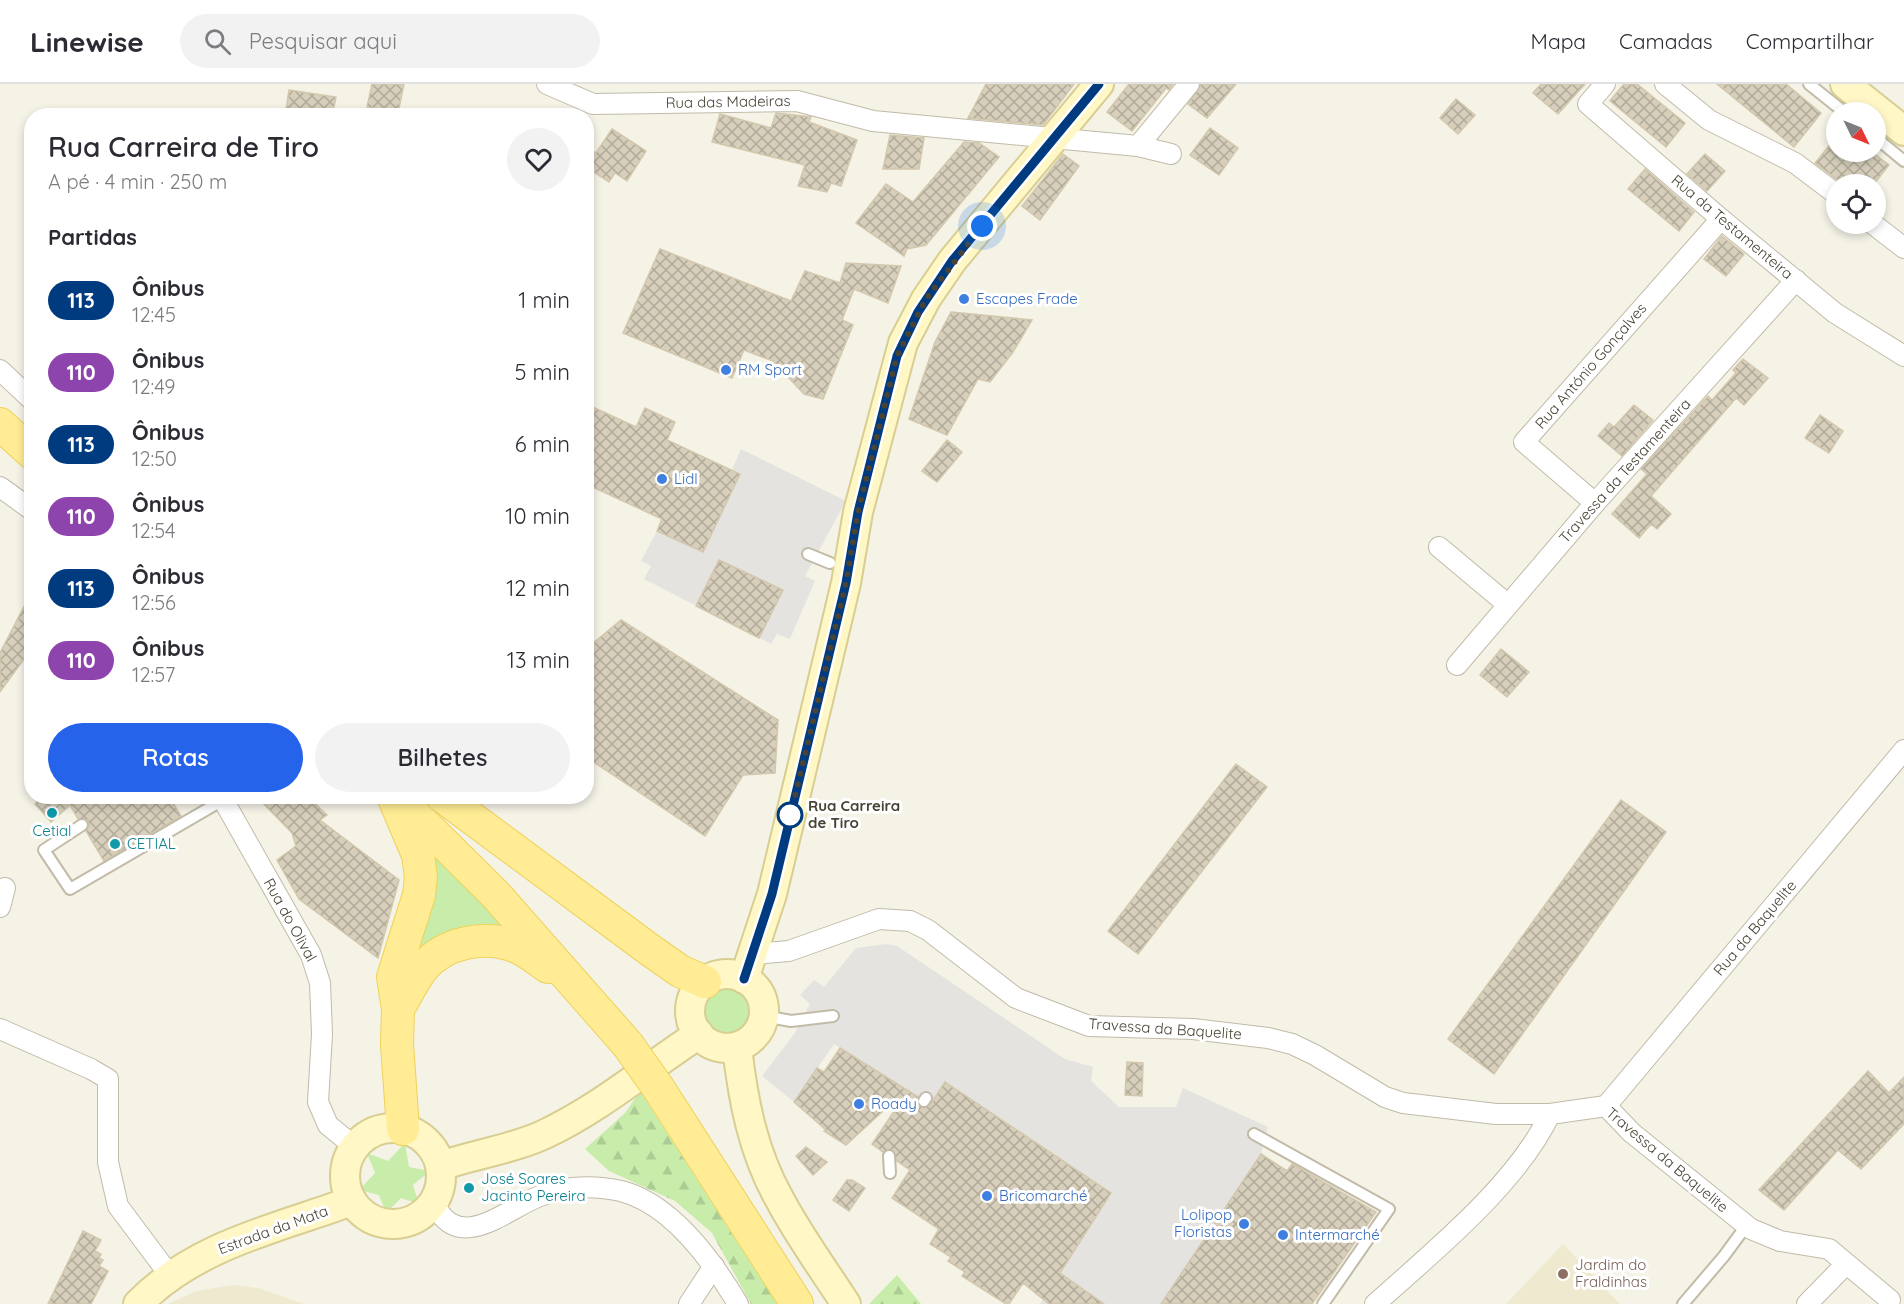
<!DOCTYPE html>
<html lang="pt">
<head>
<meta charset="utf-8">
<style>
	:root { --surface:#fff; --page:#f2f2f3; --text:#2b2b33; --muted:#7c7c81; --line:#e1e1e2; --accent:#2563eb }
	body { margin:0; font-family:Quicksand,sans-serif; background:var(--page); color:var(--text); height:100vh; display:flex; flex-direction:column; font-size:22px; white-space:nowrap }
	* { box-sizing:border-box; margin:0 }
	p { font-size:20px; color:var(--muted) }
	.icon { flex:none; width:33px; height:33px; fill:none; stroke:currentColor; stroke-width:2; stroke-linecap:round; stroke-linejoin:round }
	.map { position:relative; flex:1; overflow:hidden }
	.drawer { position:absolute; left:24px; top:24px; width:570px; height:696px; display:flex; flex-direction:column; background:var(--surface); border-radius:24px; box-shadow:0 3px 9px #0003 }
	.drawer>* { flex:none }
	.badge { padding:0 12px; border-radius:20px; font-size:21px; line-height:39px }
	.needle { width:39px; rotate:133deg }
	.controls { position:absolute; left:1826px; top:18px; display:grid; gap:12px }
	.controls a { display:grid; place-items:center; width:60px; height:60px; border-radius:50%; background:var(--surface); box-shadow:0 3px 9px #0003; font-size:30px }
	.you { position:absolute; width:30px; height:30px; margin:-15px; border:4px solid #fff; border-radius:50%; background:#1a73e8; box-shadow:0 0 0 9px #1a73e833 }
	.map>.badge { position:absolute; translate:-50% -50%; box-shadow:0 0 0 3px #fff }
	h2 { padding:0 24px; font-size:22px; line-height:54px }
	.round { display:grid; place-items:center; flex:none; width:63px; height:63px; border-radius:32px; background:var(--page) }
	.overview { display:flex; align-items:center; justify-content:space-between; height:102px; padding:0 24px }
	h1 { font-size:28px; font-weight:600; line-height:45px }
	.action { display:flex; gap:12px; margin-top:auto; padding:12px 24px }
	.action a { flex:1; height:69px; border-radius:36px; background:var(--accent); color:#fff; font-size:24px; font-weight:600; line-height:69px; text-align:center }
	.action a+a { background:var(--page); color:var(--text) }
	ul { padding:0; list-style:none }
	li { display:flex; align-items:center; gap:18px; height:72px; padding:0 24px }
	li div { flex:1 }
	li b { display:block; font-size:22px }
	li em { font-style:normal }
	li .badge { min-width:66px; font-weight:700; text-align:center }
	header { display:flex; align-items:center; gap:36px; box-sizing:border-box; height:84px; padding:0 30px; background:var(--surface); border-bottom:2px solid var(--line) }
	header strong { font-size:28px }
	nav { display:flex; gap:33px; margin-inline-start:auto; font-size:21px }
	.search { width:420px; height:54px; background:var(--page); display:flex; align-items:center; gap:15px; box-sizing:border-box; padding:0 21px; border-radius:33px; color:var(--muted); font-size:22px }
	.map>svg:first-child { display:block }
</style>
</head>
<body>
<header>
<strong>Linewise</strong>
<div class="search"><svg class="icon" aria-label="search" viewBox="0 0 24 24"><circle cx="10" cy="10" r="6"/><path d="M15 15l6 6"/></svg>Pesquisar aqui</div>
<nav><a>Mapa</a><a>Camadas</a><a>Compartilhar</a></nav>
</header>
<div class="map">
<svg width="1904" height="1220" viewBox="0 0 1904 1220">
	<defs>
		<pattern id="forest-firs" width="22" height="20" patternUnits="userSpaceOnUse" patternTransform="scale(1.5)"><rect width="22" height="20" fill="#c8edab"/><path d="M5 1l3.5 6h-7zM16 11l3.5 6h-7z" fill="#adcc94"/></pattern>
		<pattern id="building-cross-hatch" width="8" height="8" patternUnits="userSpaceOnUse" patternTransform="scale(1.5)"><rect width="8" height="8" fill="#d7cfbb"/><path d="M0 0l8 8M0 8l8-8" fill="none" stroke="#b0aa99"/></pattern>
	</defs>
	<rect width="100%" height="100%" fill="#f5f2e6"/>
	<g fill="#efeacf">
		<polygon points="1563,1160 1620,1220 1506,1220"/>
		<polygon points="233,1201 258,1204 304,1220 168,1220 196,1207"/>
	</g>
	<g fill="#c8edab">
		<polygon points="429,766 512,848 407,890"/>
		<path d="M719 904C766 903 765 964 716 949L703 936 702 921 711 908Z"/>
		<polygon points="405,1059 409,1083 430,1087 413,1101 419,1120 401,1114 386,1129 379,1111 359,1106 375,1089 367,1069 388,1077"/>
	</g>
	<g fill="url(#forest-firs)">
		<polygon points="640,1007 777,1220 751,1220 712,1149 675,1117 609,1087 585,1065 625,1029"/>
		<polygon points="897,1191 921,1220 869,1220"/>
	</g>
	<g fill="#e5e3df">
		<polygon points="741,365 846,417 805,492 815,497 790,555 777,550 771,560 644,495 651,482 641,477 657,447 704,468 740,390 732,386"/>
		<polygon points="886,860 897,862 1065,975 1093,983 1091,997 1119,1023 1176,1023 1183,1004 1268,1043 1261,1070 1161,1220 1040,1220 1111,1108 945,998 930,1021 834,960 794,1018 762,992 795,949 810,920 800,911 814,896 824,903 856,864"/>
	</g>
	<g fill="url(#building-cross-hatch)" stroke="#d3c8ad" stroke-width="1.5">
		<polygon points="372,0 404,0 398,29 367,23"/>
		<polygon points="986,0 1074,0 1043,41 968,34"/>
		<polygon points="1129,0 1173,0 1169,6 1166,4 1132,47 1107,28"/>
		<polygon points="1201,0 1236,0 1207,34 1188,20"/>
		<polygon points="1541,0 1585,0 1558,30 1533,9"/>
		<polygon points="1624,0 1637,0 1685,39 1666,63 1610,17"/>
		<polygon points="1717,0 1786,0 1821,29 1794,63"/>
		<polygon points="289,6 336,13 332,32 285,32"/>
		<polygon points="1456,15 1475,31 1458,50 1440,34"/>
		<polygon points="776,29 811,33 809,38 857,56 841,102 831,99 827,108 798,102 805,81 712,58 720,30 771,44"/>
		<polygon points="1210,44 1238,64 1219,91 1190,71"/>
		<polygon points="612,45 646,67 627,97 615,89 609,98 586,83 586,62 596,69"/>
		<polygon points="890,51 924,54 919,85 883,85"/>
		<polygon points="1836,53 1836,68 1872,68 1889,81 1874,100 1843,100 1815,79"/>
		<polygon points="964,58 979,59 999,73 926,161 907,165 904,172 856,139 886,100 913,118"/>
		<polygon points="1063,70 1079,82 1040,136 1022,122"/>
		<polygon points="1705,70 1725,87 1707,107 1687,90"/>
		<polygon points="1645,85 1694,128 1679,147 1628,105"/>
		<polygon points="1722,152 1744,170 1726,192 1704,175"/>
		<polygon points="660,165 791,217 805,187 840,199 846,179 901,182 888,219 854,205 842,236 853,241 823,315 804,310 773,277 744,266 732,294 623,249"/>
		<polygon points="951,228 1032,236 1013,268 990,298 978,295 947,351 909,335 935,258"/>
		<polygon points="1743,275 1768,294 1744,321 1736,314 1651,412 1671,430 1657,445 1651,440 1639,454 1612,430 1647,390 1641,385 1708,312 1712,316 1736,289 1733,286"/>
		<polygon points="586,320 636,343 645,324 675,338 667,356 740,390 703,468 657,447 662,435 586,400"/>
		<polygon points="1634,321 1653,336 1622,372 1598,352 1609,339 1614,343"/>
		<polygon points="1820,331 1843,347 1829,369 1805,354"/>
		<polygon points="947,356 962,368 937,398 922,387"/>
		<polygon points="719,476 783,506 759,554 696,522"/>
		<polygon points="32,507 32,564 0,608 0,569"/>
		<polygon points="621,536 778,636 775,689 743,691 705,752 586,673 586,565"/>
		<polygon points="1501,565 1529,588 1507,613 1480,591"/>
		<polygon points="1236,680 1267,703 1138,870 1108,847"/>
		<polygon points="43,712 169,712 181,732 104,777 86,747 89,741 88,736 78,735 70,721 51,738 35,720"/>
		<polygon points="256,712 307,712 327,731 320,736 399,796 378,874 299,815 277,776 296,762 292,749"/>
		<polygon points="1621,716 1666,748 1494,990 1448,955"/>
		<polygon points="840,964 918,1013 917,1020 923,1024 930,1021 945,998 1111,1109 1060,1189 1104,1220 1049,1220 1023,1199 1009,1220 1006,1220 962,1192 965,1188 948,1177 951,1173 930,1160 939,1145 892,1114 910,1086 897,1077 893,1066 883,1068 872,1060 899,1020 895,1016 846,1061 824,1047 826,1046 794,1018 817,984 824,988"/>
		<polygon points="1127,978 1143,979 1142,1012 1125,1011"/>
		<polygon points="1868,987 1889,1009 1904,993 1904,1040 1861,1085 1838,1066 1784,1126 1759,1106"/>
		<polygon points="806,1063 827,1078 813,1091 796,1072"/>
		<polygon points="1261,1070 1287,1087 1292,1080 1376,1128 1312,1220 1161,1220"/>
		<polygon points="847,1096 852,1096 865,1104 849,1127 833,1116"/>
		<polygon points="83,1147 101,1156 95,1167 101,1170 99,1174 103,1176 99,1182 108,1187 91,1220 48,1220"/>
	</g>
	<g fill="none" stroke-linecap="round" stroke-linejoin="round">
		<defs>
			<g id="lane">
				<polyline points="1809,0 1844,28"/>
				<polyline points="1875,53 1904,77"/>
				<polyline points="808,470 830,479"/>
				<polyline points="82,741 44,766 70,805 223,716"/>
				<polyline points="764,932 791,937 833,932"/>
				<polyline points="924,1017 926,1014"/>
				<polyline points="1254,1050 1389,1125 1323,1220"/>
				<polyline points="889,1072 890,1089"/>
				<polyline points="1683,1220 1724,1172 1746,1142"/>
			</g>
			<g id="street">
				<polyline points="547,0 593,20 797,17 873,37 1138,62 1189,0"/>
				<polyline points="1605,0 1588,20 1721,135 1835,229 1904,272"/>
				<polyline points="1665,0 1709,36 1795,79 1836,110"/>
				<polyline points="1138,62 1171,70"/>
				<polyline points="1873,140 1904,164"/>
				<polyline points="0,286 32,316"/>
				<polyline points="0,403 32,426"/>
				<polyline points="1595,419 1524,358 1721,135"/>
				<polyline points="1439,463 1507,520"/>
				<polyline points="1457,581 1595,419 1796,196"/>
				<polyline points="221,712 311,871 320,899 322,950 318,1018 328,1041 355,1063"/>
				<polyline points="0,823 5,804"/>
				<polyline points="752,870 789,867 879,835 910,837 928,846 1016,914 1089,942 1193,945 1268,954 1292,960 1315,971 1385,1013 1403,1019 1496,1030 1550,1030 1606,1022 1632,1049 1751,1145 1780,1157 1829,1165 1890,1216"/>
				<polyline points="0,945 91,985 108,995 108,1078 118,1122 171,1193"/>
				<polyline points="1606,1022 1904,666"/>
				<path d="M434 1119C459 1172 507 1124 540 1112 566 1102 594 1101 621 1107 672 1120 713 1178 738 1220"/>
				<polyline points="689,1220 714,1182"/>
				<path d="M1375 1220C1433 1168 1517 1100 1550 1030"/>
				<polyline points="1807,1220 1846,1180"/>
			</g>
			<g id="secondary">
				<polyline points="1845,0 1904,47"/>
				<circle cx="727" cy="927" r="37"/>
				<polyline points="744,895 772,810 846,499 858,428 903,259 926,215 952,177 1099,0"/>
				<path d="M737 963C743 1016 753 1069 780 1116 799 1152 824 1186 846 1220"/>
				<circle cx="393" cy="1092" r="48"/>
				<path d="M441 1082C475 1070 510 1066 543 1051 599 1025 647 984 699 950"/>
				<path d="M138 1220C195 1161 278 1144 352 1117"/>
			</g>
			<g id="primary">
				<polyline points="0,340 32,369"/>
				<polyline points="393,712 418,771 421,793 419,811 393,893 398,925 397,960 403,1045"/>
				<polyline points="442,712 650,866 680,887 705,898"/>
				<polyline points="401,717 496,811 628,961"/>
				<path d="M398 925C406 912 413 897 422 885 444 858 485 850 517 863 528 868 538 876 548 883"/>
				<polyline points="659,1005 797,1220"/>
			</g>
		</defs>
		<use href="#lane" stroke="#c1bba8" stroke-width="14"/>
		<use href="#street" stroke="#c1bba8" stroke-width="22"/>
		<use href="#secondary" stroke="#d8ce92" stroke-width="32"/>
		<use href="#primary" stroke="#eed25a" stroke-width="34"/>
		<use href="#lane" stroke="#fff" stroke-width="10"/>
		<use href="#street" stroke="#fff" stroke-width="20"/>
		<use href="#secondary" stroke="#fff7c6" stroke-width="28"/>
		<use href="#primary" stroke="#ffec95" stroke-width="32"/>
		<defs>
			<polyline id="primary-bridge" points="628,961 659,1005"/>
		</defs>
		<use href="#primary-bridge" stroke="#eed25a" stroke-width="34" stroke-linecap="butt"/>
		<use href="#primary-bridge" stroke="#ffec95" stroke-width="32"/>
	</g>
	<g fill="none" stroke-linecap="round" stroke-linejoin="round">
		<defs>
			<polyline id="line" points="744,895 772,810 846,499 858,428 897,272 918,228 952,177 1099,0"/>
		</defs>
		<use href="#line" stroke="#fff" stroke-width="14"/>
		<use href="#line" stroke="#003b80" stroke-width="9"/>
		<polyline stroke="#484335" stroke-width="6" stroke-dasharray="0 10.8" points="790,731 788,742 846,499 858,428 897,272 926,215 982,142"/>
	</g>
	<g fill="#3f7fe0" stroke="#fff" stroke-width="2">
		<circle cx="964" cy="215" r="6"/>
		<circle cx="726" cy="286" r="6"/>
		<circle cx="662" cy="395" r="6"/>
		<circle cx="859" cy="1020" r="6"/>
		<circle cx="987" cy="1112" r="6"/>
		<circle cx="1244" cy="1140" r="6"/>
		<circle cx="1283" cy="1151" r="6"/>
	</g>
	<g fill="#0f9aa8" stroke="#fff" stroke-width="2">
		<circle cx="52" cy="729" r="6"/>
		<circle cx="115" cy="760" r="6"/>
		<circle cx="469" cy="1104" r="6"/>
	</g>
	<circle fill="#fff" stroke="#003b80" stroke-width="3" cx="790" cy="731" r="12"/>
	<circle fill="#8d6e63" stroke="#fff" stroke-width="2" cx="1563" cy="1190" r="6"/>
	<g text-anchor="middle" stroke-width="6" stroke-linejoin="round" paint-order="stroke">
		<g font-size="15" fill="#484335" stroke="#fff">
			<text transform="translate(728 18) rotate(-1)" y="5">Rua das Madeiras</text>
			<text transform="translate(1732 143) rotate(40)" y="5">Rua da Testamenteira</text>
			<text transform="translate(1591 282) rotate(-49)" y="5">Rua António Gonçalves</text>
			<text transform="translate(1625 387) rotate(-48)" y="5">Travessa da Testamenteira</text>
			<text transform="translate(290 836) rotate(61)" y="5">Rua do Olival</text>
			<text transform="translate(1755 844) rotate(-50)" y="5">Rua da Baquelite</text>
			<text transform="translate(1165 945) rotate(4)" y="5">Travessa da Baquelite</text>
			<text transform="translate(1667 1076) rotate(40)" y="5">Travessa da Baquelite</text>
			<text transform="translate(273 1146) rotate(-20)" y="5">Estrada da Mata</text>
		</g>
		<g font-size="15" fill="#366cbe" stroke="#fff" text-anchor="start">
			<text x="976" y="220">Escapes Frade</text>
			<text x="738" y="291">RM Sport</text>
			<text x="674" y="400">Lidl</text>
			<text x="871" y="1025">Roady</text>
			<text x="999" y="1117">Bricomarché</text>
			<text x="1232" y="1136" text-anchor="end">Lolipop<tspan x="1232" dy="17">Floristas</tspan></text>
			<text x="1295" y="1156">Intermarché</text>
		</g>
		<g font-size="15" font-weight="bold" fill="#484335" stroke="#fff" text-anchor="start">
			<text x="808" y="727">Rua Carreira<tspan x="808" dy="17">de Tiro</tspan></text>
		</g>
		<g font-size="15" fill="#0d838f" stroke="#fff" text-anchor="start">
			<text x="52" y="752" text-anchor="middle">Cetial</text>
			<text x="127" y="765">CETIAL</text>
			<text x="481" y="1100">José Soares<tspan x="481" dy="17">Jacinto Pereira</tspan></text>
		</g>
		<g font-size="15" fill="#785e54" stroke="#fff" text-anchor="start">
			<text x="1575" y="1186">Jardim do<tspan x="1575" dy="17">Fraldinhas</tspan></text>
		</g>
	</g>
</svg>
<div class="controls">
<a><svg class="needle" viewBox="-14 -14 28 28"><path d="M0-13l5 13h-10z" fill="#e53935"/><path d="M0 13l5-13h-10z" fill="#7c7c81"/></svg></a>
<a><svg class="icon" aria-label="locate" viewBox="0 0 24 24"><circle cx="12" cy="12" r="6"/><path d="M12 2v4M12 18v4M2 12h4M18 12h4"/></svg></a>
</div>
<div class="you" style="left:982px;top:142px"></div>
<section class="drawer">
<div class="overview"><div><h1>Rua Carreira de Tiro</h1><p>A pé · 4 min · 250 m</p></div><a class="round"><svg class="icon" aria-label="heart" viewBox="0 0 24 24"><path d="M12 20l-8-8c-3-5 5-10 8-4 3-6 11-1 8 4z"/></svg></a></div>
<h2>Partidas</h2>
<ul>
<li><span class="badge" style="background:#003b80;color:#fff">113</span><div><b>Ônibus</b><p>12:45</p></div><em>1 min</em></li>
<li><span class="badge" style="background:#8e44ad;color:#fff">110</span><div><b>Ônibus</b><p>12:49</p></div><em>5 min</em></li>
<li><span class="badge" style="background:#003b80;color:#fff">113</span><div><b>Ônibus</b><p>12:50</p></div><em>6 min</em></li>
<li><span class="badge" style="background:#8e44ad;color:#fff">110</span><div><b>Ônibus</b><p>12:54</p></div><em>10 min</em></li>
<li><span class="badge" style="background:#003b80;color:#fff">113</span><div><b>Ônibus</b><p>12:56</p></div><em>12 min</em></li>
<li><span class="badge" style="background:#8e44ad;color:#fff">110</span><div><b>Ônibus</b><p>12:57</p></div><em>13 min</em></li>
</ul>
<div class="action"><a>Rotas</a><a>Bilhetes</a></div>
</section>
</div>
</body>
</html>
